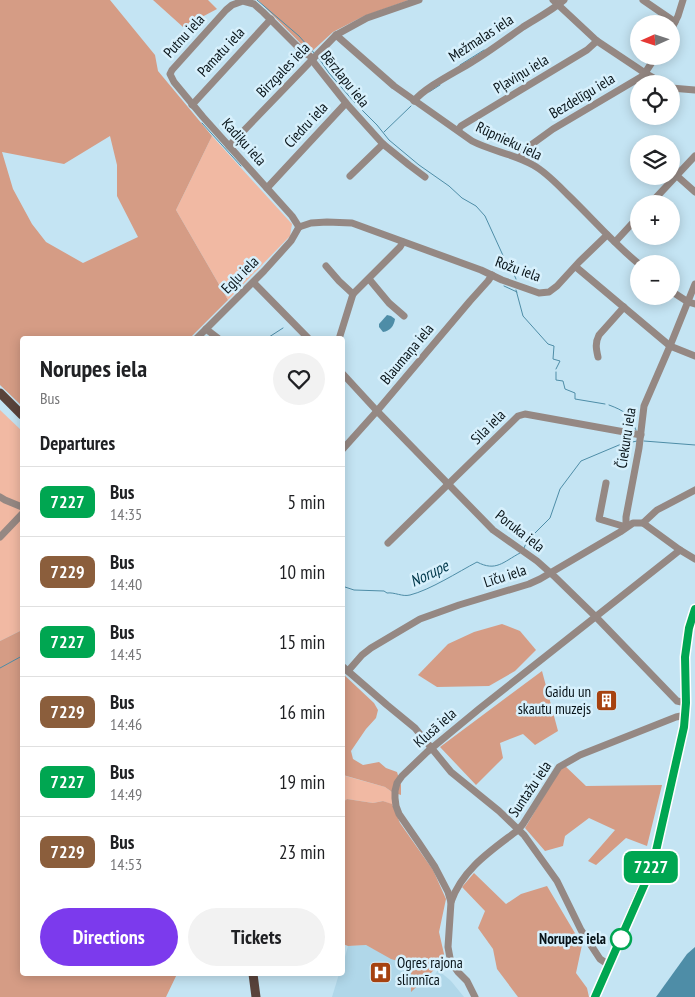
<!DOCTYPE html>
<html lang="en">
<head>
<meta charset="utf-8">
<style>
	:root { --surface:#fff; --page:#f2f2f2; --text:#202124; --muted:#757577; --line:#e0e0e0; --accent:#7c3aed }
	body { margin:0; font-family:"PT Sans Narrow",sans-serif; background:var(--page); color:var(--text); height:100vh; display:flex; flex-direction:column; font-size:19px; white-space:nowrap }
	* { box-sizing:border-box; margin:0 }
	p { font-size:16px; color:var(--muted) }
	.icon { flex:none; width:28px; height:28px; fill:none; stroke:currentColor; stroke-width:2; stroke-linecap:round; stroke-linejoin:round }
	.map { position:relative; flex:1; overflow:hidden }
	.details { position:absolute; left:20px; top:336px; width:325px; height:640px; display:flex; flex-direction:column; background:var(--surface); border-radius:5px; box-shadow:0 2px 12px #0003 }
	.details>* { flex:none }
	.badge { padding:0 10px; border-radius:8px; font-size:18px; line-height:32px }
	.needle { width:32px; rotate:267deg }
	.tools { position:absolute; left:630px; top:15px; display:grid; gap:10px }
	.tools a { display:grid; place-items:center; width:50px; height:50px; border-radius:50%; background:var(--surface); box-shadow:0 2px 12px #0003; font-size:25px }
	.map>.badge { position:absolute; translate:-50% -50%; box-shadow:0 0 0 2px #fff }
	h2 { padding:0 20px; font-size:19px; line-height:45px }
	.round { display:grid; place-items:center; flex:none; width:52px; height:52px; border-radius:26px; background:var(--page) }
	.head { display:flex; align-items:center; justify-content:space-between; height:85px; padding:0 20px }
	h1 { font-size:24px; font-weight:700; line-height:38px }
	.cta { display:flex; gap:10px; margin-top:auto; padding:10px 20px }
	.cta a { flex:1; height:58px; border-radius:30px; background:var(--accent); color:#fff; font-size:20px; font-weight:700; line-height:58px; text-align:center }
	.cta a+a { background:var(--page); color:var(--text) }
	ul { padding:0; list-style:none }
	li { display:flex; align-items:center; gap:15px; height:70px; padding:0 20px; border-top:1px solid var(--line) }
	li div { flex:1 }
	li b { display:block; font-size:19px }
	li em { font-style:normal }
	li .badge { min-width:55px; font-weight:700; text-align:center }
	.map>svg:first-child { display:block }
</style>
</head>
<body>
<div class="map">
<svg width="695" height="997" viewBox="0 0 695 997">
	<rect width="100%" height="100%" fill="#c4e4f3"/>
	<polygon fill="#b0d7e9" points="366,945 432,979 438,970 451,981 464,997 332,997 339,974 342,974 343,964 348,946"/>
	<g fill="#f1b9a3">
		<polygon points="212,136 292,224 290,236 228,300 176,210"/>
		<polygon points="0,410 22,431 22,630 0,641"/>
		<polygon points="342,775 385,787 392,792 396,806 383,801 373,803 347,799 343,802"/>
	</g>
	<g fill="#d59c85" fill-rule="evenodd">
		<path d="M0 0H110L155 55 158 71 212 136 176 210 228 300 189 339H22V406L0 385ZM110 136 117 165V196L138 237 83 263 46 242 32 224 13 189 2 152 64 164Z"/>
		<polygon points="153,0 208,0 217,9 183,27"/>
		<polygon points="258,0 409,0 364,16 333,32 310,53"/>
		<polygon points="502,624 520,631 536,650 515,671 489,686 437,687 418,675 448,644 474,632"/>
		<polygon points="22,630 22,974 177,974 166,997 0,997 0,641"/>
		<polygon points="542,671 558,731 535,745 523,734 500,743 503,758 476,785 440,747"/>
		<polygon points="342,673 374,703 378,710 376,718 366,729 351,751 353,759 363,765 379,762 386,768 397,772 401,785 401,795 392,792 385,787 343,775"/>
		<polygon points="563,764 586,786 662,785 647,846 626,838 596,865 588,861 615,830 589,818 565,836 563,846 545,851 525,828"/>
		<polygon points="347,799 373,803 383,801 392,804 400,823 433,870 446,899 439,932 444,954 439,963 432,972 411,992 411,966 401,962 391,959 366,945 348,946 343,944 343,802"/>
		<polygon points="474,873 506,904 521,894 547,886 582,945 576,973 587,988 589,997 518,997 497,969 493,949 478,928 485,911 462,887"/>
	</g>
	<g fill="#4e8da7">
		<path d="M387 315 391 316 395 319C394 326 390 331 383 332L379 327V324Z"/>
		<polygon points="695,947 695,997 656,997 687,954"/>
	</g>
	<g fill="none" stroke-linecap="round" stroke-linejoin="round">
		<g stroke="#4e8da7" stroke-width="1">
			<polyline points="257,0 299,36 315,54"/>
			<polyline points="318,57 329,73 355,103 377,125 389,140 419,165 449,186 462,198 476,206 485,216 506,262 513,272 516,279"/>
			<polyline points="460,65 484,50"/>
			<polyline points="429,92 440,85"/>
			<polyline points="202,123 241,166"/>
			<polyline points="384,132 411,106"/>
			<polyline points="504,286 517,292"/>
			<polyline points="516,290 523,316 548,344 554,346 553,359 560,361 556,369"/>
			<polyline points="266,339 283,328"/>
			<polyline points="556,372 556,380 563,381 565,389 575,393 575,399 605,404"/>
			<path d="M609 405C625 411 629 414 636 430"/>
			<polyline points="644,441 695,445"/>
			<polyline points="524,548 527,541 550,518 560,489 581,461 619,445 637,441"/>
			<path d="M342 586 354 590 384 591 387 593C395 592 402 597 410 595 430 590 458 572 477 562 496 572 503 562 520 553"/>
			<polyline points="0,668 22,656"/>
		</g>
		<g stroke="#958883" stroke-width="7">
			<polyline points="553,0 597,41 645,73 664,84"/>
			<polyline points="643,0 675,22"/>
			<polyline points="671,30 678,16 683,0"/>
			<path d="M336 35 394 86 472 141C491 151 514 154 533 165 546 172 557 184 568 195 592 218 613 243 639 264"/>
			<polyline points="671,88 695,90"/>
			<path d="M414 101C425 87 456 72 472 62 489 52 506 39 523 27 537 18 551 11 564 0"/>
			<polyline points="192,105 271,19"/>
			<polyline points="458,130 461,126 587,50 597,41"/>
			<polyline points="229,146 336,35 367,18 419,0"/>
			<polyline points="520,158 524,150 553,129 641,77 645,73 656,56"/>
			<polyline points="676,175 695,192"/>
			<polyline points="350,176 383,144"/>
			<polyline points="267,188 346,103"/>
			<polyline points="650,204 695,156"/>
			<polyline points="299,227 292,216 203,117 174,82 170,74 172,70 226,10 232,5 243,1 254,4 263,12 303,52 310,56 315,64 346,103 383,144 409,165 425,177"/>
			<polyline points="299,227 311,223 327,222 352,223 481,270 502,280 539,293 549,292 557,286 579,262 607,235"/>
			<polyline points="615,242 639,216"/>
			<polyline points="326,266 339,281 353,294"/>
			<polyline points="576,267 670,346 695,356"/>
			<polyline points="369,279 389,303 404,316"/>
			<polyline points="254,283 309,339"/>
			<polyline points="671,291 688,302 695,304"/>
			<polyline points="206,329 219,339"/>
			<polyline points="196,339 264,271 291,241 299,227"/>
			<polyline points="339,339 353,294 400,247 403,242"/>
			<path d="M598 357C596 348 595 343 599 335L624 307"/>
			<polyline points="342,373 377,411 493,530 537,561 555,577 596,617 677,701 686,703"/>
			<polyline points="342,450 377,411 470,301 488,281 492,275"/>
			<polyline points="606,483 599,519 626,527 626,517 639,448 644,406 670,346 695,284"/>
			<polyline points="0,497 5,500 22,507"/>
			<polyline points="643,523 680,550 695,559"/>
			<polyline points="0,537 22,514"/>
			<polyline points="388,543 518,416 525,414 641,435"/>
			<polyline points="342,666 387,705 415,728 451,772 499,811 524,835 557,881 581,930 600,959 609,965"/>
			<polyline points="348,671 362,655 371,648 420,619 459,605 529,584 540,579 620,532 633,523 643,523 657,510 695,490"/>
			<path d="M451 902C462 869 492 850 518 830L523 824 559 767 580 755 676 717 681 716 685 718"/>
			<polyline points="475,997 467,981 458,972 453,965 450,958 448,947 451,902 448,892 435,867 419,843 399,814 396,806 395,798 395,791 397,783 402,776 427,752 479,709 680,550"/>
		</g>
		<g stroke="#59433b" stroke-width="9">
			<polyline points="0,393 22,415"/>
			<polyline points="253,974 256,997"/>
			<polyline points="595,997 645,881 656,851 684,727 686,703 685,657 689,628 695,609"/>
		</g>
	</g>
	<g fill="none" stroke-linecap="round" stroke-linejoin="round">
		<defs>
			<polyline id="line" points="595,997 646,881 656,851 684,727 686,703 685,657 689,628 695,609"/>
		</defs>
		<use href="#line" stroke="#fff" stroke-width="11"/>
		<use href="#line" stroke="#00a651" stroke-width="8"/>
	</g>
	<defs>
		<symbol id="building-square" viewBox="-11 -11 22 22"><rect x="-9" y="-9" width="18" height="18" rx="4" fill="#a64210" stroke="#d7f0fc"/><path d="M-4-6H4V6H1V3H-1V6H-4ZM-2.5-4.3h1.7v1.8h-1.7ZM.8-4.3h1.7v1.8H.8ZM-2.5-1h1.7V.8h-1.7ZM.8-1h1.7V.8H.8Z" fill="#fff"/></symbol>
		<symbol id="hospital-square" viewBox="-11 -11 22 22"><rect x="-9" y="-9" width="18" height="18" rx="4" fill="#a64210" stroke="#d7f0fc"/><path d="M-5-5h3v3.5h4V-5h3V5h-3V1.5h-4V5h-3Z" fill="#fff"/></symbol>
	</defs>
	<g fill-rule="evenodd">
		<use href="#building-square" x="594" y="688" width="25" height="25"/>
		<use href="#hospital-square" x="368" y="960" width="25" height="25"/>
	</g>
	<circle fill="#fff" stroke="#00a651" stroke-width="2.5" cx="621" cy="939" r="10"/>
	<g text-anchor="middle" stroke-width="5" stroke-linejoin="round" paint-order="stroke">
		<g font-size="15" fill="#071217" stroke="#d7f0fc">
			<text transform="translate(184 36) rotate(-48)" y="5">Putnu iela</text>
			<text transform="translate(481 38) rotate(-33)" y="5">Mežmalas iela</text>
			<text transform="translate(221 52) rotate(-47)" y="5">Pamatu iela</text>
			<text transform="translate(283 70) rotate(-46)" y="5">Birzgales iela</text>
			<text transform="translate(521 74) rotate(-31)" y="5">Pļaviņu iela</text>
			<text transform="translate(345 79) rotate(51)" y="5">Bērzlapu iela</text>
			<text transform="translate(582 96) rotate(-31)" y="5">Bezdelīgu iela</text>
			<text transform="translate(306 125) rotate(-47)" y="5">Ciedru iela</text>
			<text transform="translate(509 141) rotate(25)" y="5">Rūpnieku iela</text>
			<text transform="translate(244 142) rotate(48)" y="5">Kadiķu iela</text>
			<text transform="translate(518 269) rotate(20)" y="5">Rožu iela</text>
			<text transform="translate(240 275) rotate(-45)" y="5">Egļu iela</text>
			<text transform="translate(407 354) rotate(-50)" y="5">Blaumaņa iela</text>
			<text transform="translate(488 427) rotate(-45)" y="5">Sila iela</text>
			<text transform="translate(626 438) rotate(-81)" y="5">Čiekuru iela</text>
			<text transform="translate(520 531) rotate(38)" y="5">Poruka iela</text>
			<text transform="translate(505 576) rotate(-18)" y="5">Līču iela</text>
			<text transform="translate(435 728) rotate(-41)" y="5">Klusā iela</text>
			<text transform="translate(530 789) rotate(-56)" y="5">Suntažu iela</text>
		</g>
		<g font-size="15" fill="#071217" stroke="#d7f0fc" text-anchor="end">
			<text x="591" y="697">Gaidu un<tspan x="591" dy="17">skautu muzejs</tspan></text>
			<text x="397" y="968" text-anchor="start">Ogres rajona<tspan x="397" dy="17">slimnīca</tspan></text>
		</g>
		<g font-size="15" font-weight="bold" fill="#071217" stroke="#d7f0fc" text-anchor="end">
			<text x="606" y="944">Norupes iela</text>
		</g>
		<g font-size="16" font-style="italic" fill="#00384b" stroke="#d7f0fc">
			<text transform="translate(429 573) rotate(-26)" y="6">Norupe</text>
		</g>
	</g>
</svg>
<div class="tools">
<a><svg class="needle" viewBox="-14 -14 28 28"><path d="M0-13l5 13h-10z" fill="#e53935"/><path d="M0 13l5-13h-10z" fill="#757577"/></svg></a>
<a><svg class="icon" aria-label="locate" viewBox="0 0 24 24"><circle cx="12" cy="12" r="6"/><path d="M12 2v4M12 18v4M2 12h4M18 12h4"/></svg></a>
<a><svg class="icon" aria-label="layers" viewBox="0 0 24 24"><path d="M12 4l9 5-9 5-9-5zM3 14l9 5 9-5"/></svg></a>
<a>+</a>
<a>−</a>
</div>
<b class="badge" style="left:651px;top:867px;background:#00a651;color:#fff">7227</b>
<section class="details">
<div class="head"><div><h1>Norupes iela</h1><p>Bus</p></div><a class="round"><svg class="icon" aria-label="heart" viewBox="0 0 24 24"><path d="M12 20l-8-8c-3-5 5-10 8-4 3-6 11-1 8 4z"/></svg></a></div>
<h2>Departures</h2>
<ul>
<li><span class="badge" style="background:#00a651;color:#fff">7227</span><div><b>Bus</b><p>14:35</p></div><em>5 min</em></li>
<li><span class="badge" style="background:#8b5e3c;color:#fff">7229</span><div><b>Bus</b><p>14:40</p></div><em>10 min</em></li>
<li><span class="badge" style="background:#00a651;color:#fff">7227</span><div><b>Bus</b><p>14:45</p></div><em>15 min</em></li>
<li><span class="badge" style="background:#8b5e3c;color:#fff">7229</span><div><b>Bus</b><p>14:46</p></div><em>16 min</em></li>
<li><span class="badge" style="background:#00a651;color:#fff">7227</span><div><b>Bus</b><p>14:49</p></div><em>19 min</em></li>
<li><span class="badge" style="background:#8b5e3c;color:#fff">7229</span><div><b>Bus</b><p>14:53</p></div><em>23 min</em></li>
</ul>
<div class="cta"><a>Directions</a><a>Tickets</a></div>
</section>
</div>
</body>
</html>
